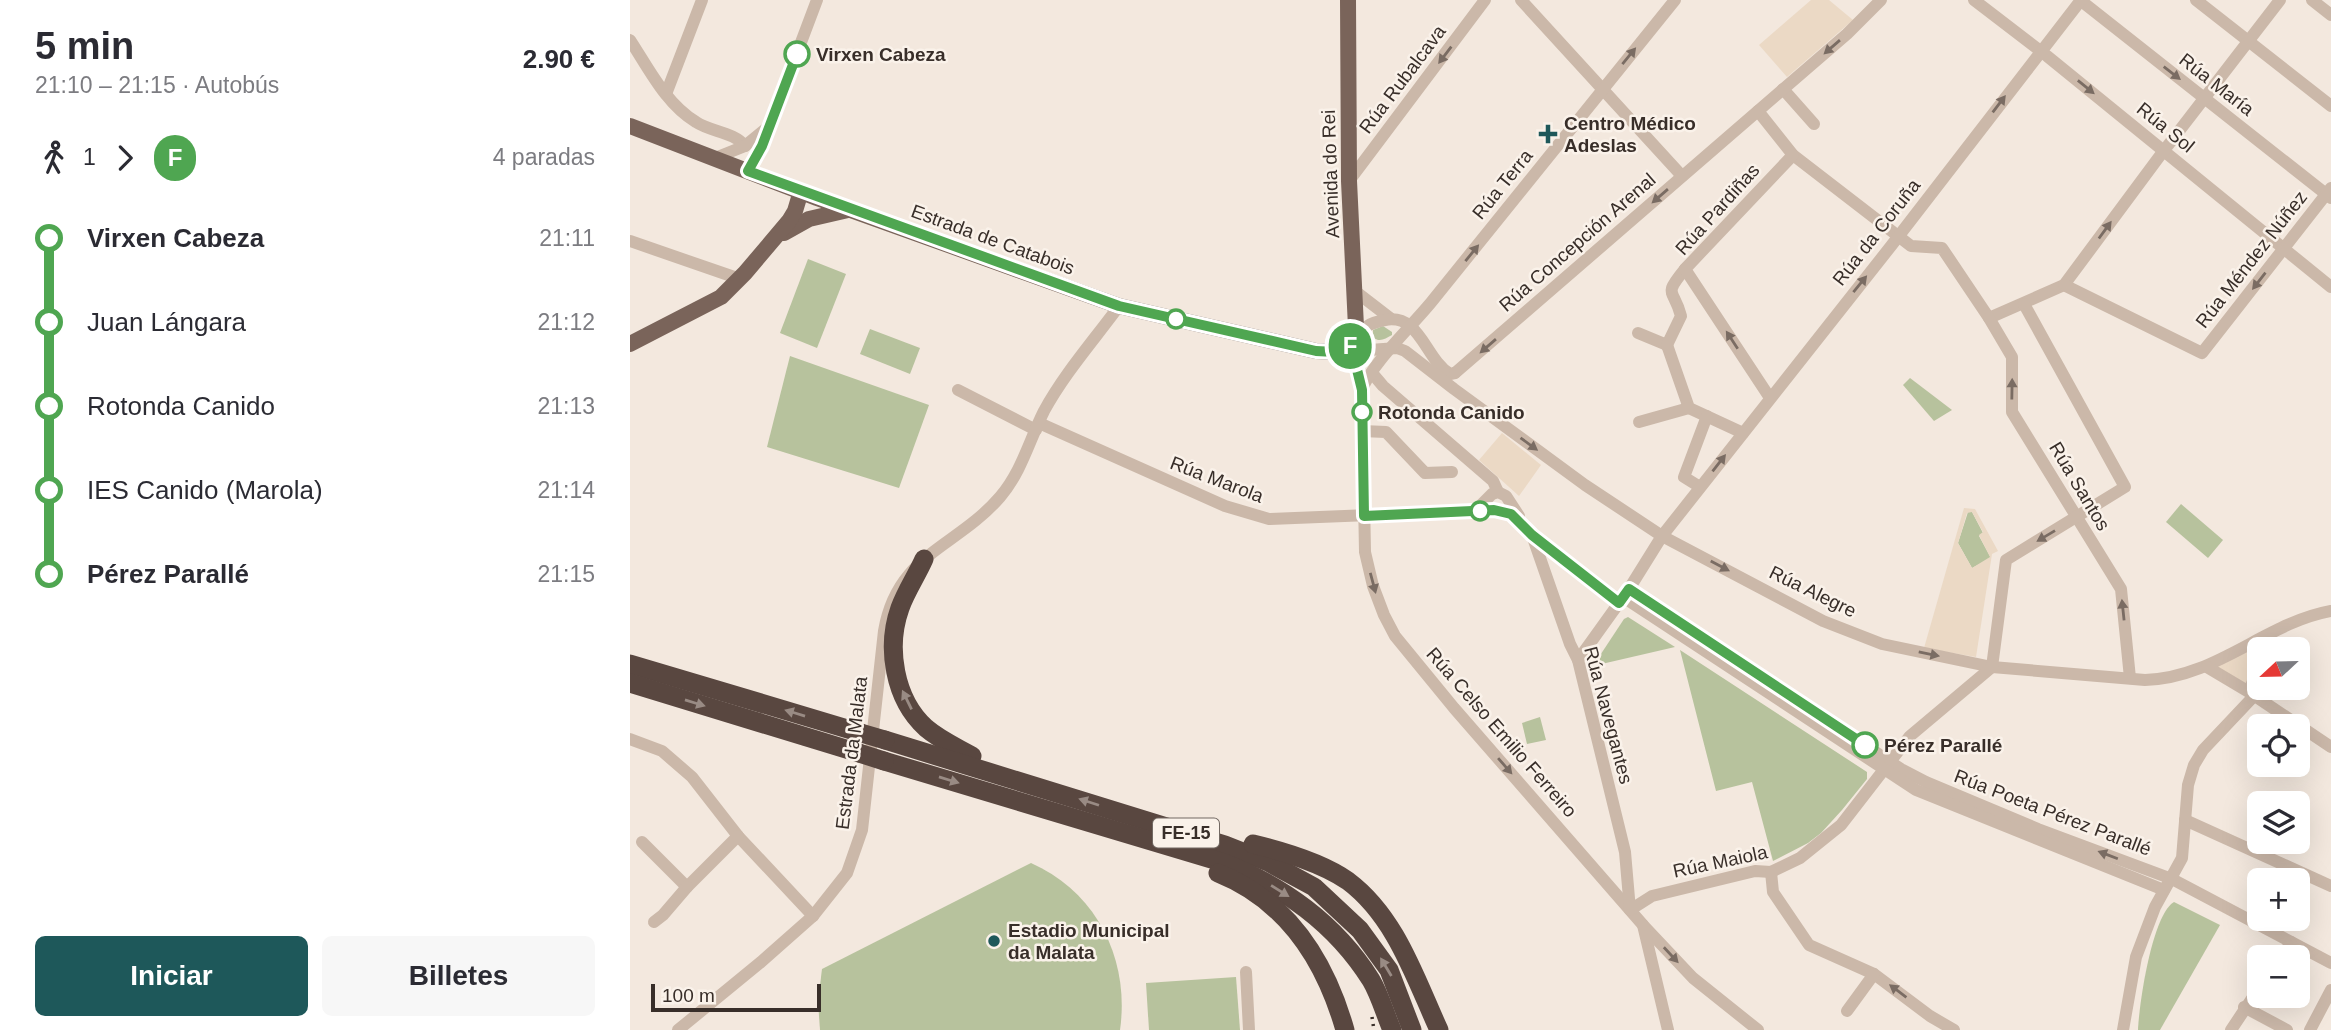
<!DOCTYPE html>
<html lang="es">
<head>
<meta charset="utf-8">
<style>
	:root { --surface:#fff; --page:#f7f7f7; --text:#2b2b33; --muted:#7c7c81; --accent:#1e585a }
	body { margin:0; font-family:Helvetica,sans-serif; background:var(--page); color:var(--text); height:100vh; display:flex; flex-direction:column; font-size:26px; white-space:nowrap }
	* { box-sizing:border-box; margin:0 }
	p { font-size:23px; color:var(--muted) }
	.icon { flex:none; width:38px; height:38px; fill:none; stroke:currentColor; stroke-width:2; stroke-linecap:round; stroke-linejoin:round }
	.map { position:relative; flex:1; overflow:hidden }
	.panel { display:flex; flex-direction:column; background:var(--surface); width:630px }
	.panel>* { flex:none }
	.badge { padding:0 14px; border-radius:23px; font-size:24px; line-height:46px }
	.needle { width:46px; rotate:248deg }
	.buttons { position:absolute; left:1617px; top:637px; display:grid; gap:14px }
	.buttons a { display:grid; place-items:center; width:63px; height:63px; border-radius:10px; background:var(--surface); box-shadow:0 7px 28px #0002; font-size:35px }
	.scale { position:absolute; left:21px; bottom:18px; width:170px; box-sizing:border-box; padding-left:7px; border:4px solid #382e29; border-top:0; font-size:19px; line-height:24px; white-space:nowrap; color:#382e29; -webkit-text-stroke:5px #faf2ea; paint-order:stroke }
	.map>.badge { position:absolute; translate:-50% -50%; box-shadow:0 0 0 4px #fff }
	.legs { display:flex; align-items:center; gap:10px; height:77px; padding:0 35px; font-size:23px }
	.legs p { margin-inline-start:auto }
	.headline { display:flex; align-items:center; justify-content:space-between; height:119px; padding:0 35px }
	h1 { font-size:38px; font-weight:700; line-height:52px }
	.cta { display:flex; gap:14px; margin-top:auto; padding:14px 35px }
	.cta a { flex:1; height:80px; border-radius:10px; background:var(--accent); color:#fff; font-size:28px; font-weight:700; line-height:80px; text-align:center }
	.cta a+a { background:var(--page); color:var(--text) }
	ul { padding:0 35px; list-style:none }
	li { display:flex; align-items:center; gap:24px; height:84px; font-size:26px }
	li i { display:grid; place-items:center; width:10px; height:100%; margin:0 9px; background:currentColor }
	li i::after { content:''; width:18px; height:18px; margin:-9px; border:5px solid; border-radius:50%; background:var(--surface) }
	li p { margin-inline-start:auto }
	li:first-child i { background:linear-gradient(#0000 50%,currentColor 0) }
	li:last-child i { background:linear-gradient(currentColor 50%,#0000 0) }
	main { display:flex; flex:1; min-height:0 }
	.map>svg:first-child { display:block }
</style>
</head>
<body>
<main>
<section class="panel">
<div class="headline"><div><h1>5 min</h1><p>21:10 – 21:15 · Autobús</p></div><b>2.90 €</b></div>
<div class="legs"><svg class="icon" aria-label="walk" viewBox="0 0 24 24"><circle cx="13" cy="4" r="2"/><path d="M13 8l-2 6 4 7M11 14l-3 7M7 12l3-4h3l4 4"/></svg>1<svg class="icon" aria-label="forward" viewBox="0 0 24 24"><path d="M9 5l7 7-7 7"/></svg><b class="badge" style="background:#4fa651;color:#fff">F</b><p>4 paradas</p></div>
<ul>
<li><i style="color:#4fa651"></i><b>Virxen Cabeza</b><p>21:11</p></li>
<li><i style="color:#4fa651"></i><span>Juan Lángara</span><p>21:12</p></li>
<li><i style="color:#4fa651"></i><span>Rotonda Canido</span><p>21:13</p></li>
<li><i style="color:#4fa651"></i><span>IES Canido (Marola)</span><p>21:14</p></li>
<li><i style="color:#4fa651"></i><b>Pérez Parallé</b><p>21:15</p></li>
</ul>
<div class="cta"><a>Iniciar</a><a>Billetes</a></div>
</section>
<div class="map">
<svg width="1701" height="1030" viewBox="0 0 1701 1030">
	<rect width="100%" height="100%" fill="#f3e8de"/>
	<g fill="#b7c29d">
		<polygon points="178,259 216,274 187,348 150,333"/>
		<path d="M753 326 762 332V335C755 339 749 343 743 337V330Z"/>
		<polygon points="240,329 290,348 280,374 230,354"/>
		<polygon points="160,356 299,405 269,488 137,447"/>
		<polygon points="1280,378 1322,410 1304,421 1273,385"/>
		<polygon points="1551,504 1593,540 1578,558 1536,522"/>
		<polygon points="1338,512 1342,512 1353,533 1349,536 1361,558 1342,568 1328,543"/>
		<polygon points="998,617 1045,647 963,666 994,619"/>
		<polygon points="1050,650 1237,772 1237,779 1212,810 1191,833 1178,843 1143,861 1122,782 1086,791"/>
		<polygon points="910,717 916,740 897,744 892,723"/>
		<path d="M401 863C467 892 500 960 490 1030H190L188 1002 192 969Z"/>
		<path d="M1544 902 1590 925 1530 1030H1508C1509 1004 1522 915 1544 902Z"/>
		<polygon points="606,977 610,1030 519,1030 516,983"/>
	</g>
	<g fill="#ebd9c5" fill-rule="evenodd">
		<polygon points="1181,0 1199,0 1223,20 1157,77 1129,45"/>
		<polygon points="872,433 911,465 889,496 849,460"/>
		<path d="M1334 508 1345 509 1368 551 1362 554 1346 657 1294 648ZM1342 512 1353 532 1349 535 1360 557 1342 568 1328 543 1337 513Z"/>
		<polygon points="1640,638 1635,649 1629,649 1629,664 1621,687 1585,667"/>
	</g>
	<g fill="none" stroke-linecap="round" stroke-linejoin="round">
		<g stroke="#cbb8a9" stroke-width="12">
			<polyline points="891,0 1052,176"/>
			<polyline points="1344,0 1417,56 1701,287"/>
			<polyline points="1450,0 1701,198"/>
			<polyline points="1566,0 1701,106"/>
			<polyline points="1682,0 1701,15"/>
			<path d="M0 40C19 69 36 104 66 122 81 132 104 132 115 146"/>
			<polyline points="1153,89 1184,124"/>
			<polyline points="36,94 72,0"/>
			<polyline points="1128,111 1163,155 1281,246 1312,248 1359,318 1434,285 1529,157 1650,0"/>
			<polyline points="85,158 115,146 137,128"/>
			<polyline points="118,171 132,146 187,0"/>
			<polyline points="719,181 855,0"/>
			<polyline points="0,241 110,279"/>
			<polyline points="1434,285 1572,353 1701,188"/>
			<polyline points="725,291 760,318"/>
			<polyline points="1359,318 1382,357 1382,412 1491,589 1500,678"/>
			<polyline points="1008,333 1037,345"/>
			<path d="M724 341C733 327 739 323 755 320 790 313 795 359 820 374L825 373"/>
			<path d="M721 345 740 350 767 348 775 351 824 389 955 485 1032 536 1193 621 1252 644 1362 667 1515 680C1586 678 1635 623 1701 611"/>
			<polyline points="721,345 732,390 735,552 743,586 754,615 765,636 824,708 1013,925 1063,978 1128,1030"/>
			<polyline points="1037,345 1059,408 1113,433"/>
			<path d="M1037 345 1051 316C1044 288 1032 297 1055 269"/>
			<polyline points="742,373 753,386 863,481 868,492"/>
			<polyline points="825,373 1217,34 1251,0"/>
			<polyline points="328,390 406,430"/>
			<path d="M732 390C740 365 785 323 803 300L1045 0"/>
			<polyline points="1140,398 1055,269 1163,155"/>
			<polyline points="1009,422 1059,408"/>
			<polyline points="409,423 595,506 639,519 864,510 881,514 895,526"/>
			<polyline points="732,431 756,432 795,473 822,472"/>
			<polyline points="1070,487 1054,477 1077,416"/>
			<polyline points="845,511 862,494 868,492 876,496 889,516"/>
			<polyline points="902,535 940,644 948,660 995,852 1000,910 1022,896 1125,871 1141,872 1170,858 1211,825 1280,736 1362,667 1376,560 1495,487 1394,304"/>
			<polyline points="904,536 989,603"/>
			<polyline points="999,589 1271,769 1296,782 1408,829 1542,879 1701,963"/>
			<polyline points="993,597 1286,790 1534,890"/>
			<polyline points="948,660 999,589 1032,536 1261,246 1451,0"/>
			<polyline points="1577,667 1619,692 1701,747"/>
			<polyline points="1619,692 1629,664"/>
			<polyline points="0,739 32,751 62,777 108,836 183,916"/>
			<polyline points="1555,820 1701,886"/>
			<polyline points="12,842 57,887 108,836"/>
			<polyline points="1141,872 1143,892 1179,945 1244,974 1300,1016 1324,1030"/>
			<polyline points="24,922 33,915 57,887"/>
			<polyline points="1013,925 1038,1030"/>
			<polyline points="1652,957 1661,942"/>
			<polyline points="616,972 619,1030"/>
			<polyline points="1614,1007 1657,1030"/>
			<polyline points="1217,1011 1244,974"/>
			<path d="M48 1030 131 962 183 916 217 873 232 830 254 631C267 554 326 548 370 497 392 471 399 441 414 411 434 374 464 340 489 306"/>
			<polyline points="1493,1030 1506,957 1525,907 1552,858 1558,785 1564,765 1573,750 1624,696"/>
			<polyline points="1601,1030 1629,988"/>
			<polyline points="1680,1030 1701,990"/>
		</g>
		<g stroke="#7a645a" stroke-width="16">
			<polyline points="0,126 187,198 489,306 686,351 705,352 721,345 726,327 719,181 718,0"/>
			<polyline points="154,233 179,219 218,210"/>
			<polyline points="0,344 91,297 115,273 159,221 165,211 171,191"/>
		</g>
		<g stroke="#594740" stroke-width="19">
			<path d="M294 559C287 575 276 591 270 608 256 647 264 699 296 728 310 740 326 747 342 756"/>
			<polyline points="0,664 231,733"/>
			<polyline points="0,683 229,753"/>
			<polyline points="255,740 595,845 638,862 684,887 730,930 759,970 782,1030"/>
			<path d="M254 761 591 862C652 885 706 924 741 980 750 995 755 1014 762 1030"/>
			<path d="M623 844C652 851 694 864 718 881 766 917 785 978 809 1030"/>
			<path d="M588 873C658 901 695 960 715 1030"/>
		</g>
		<polyline stroke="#382e29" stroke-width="3.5" stroke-dasharray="2 5" stroke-linecap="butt" points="742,1017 744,1030"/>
		<g stroke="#594740" stroke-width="19">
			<polyline points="231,733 255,740"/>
			<polyline points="229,753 254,761"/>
		</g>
	</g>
	<defs><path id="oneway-solid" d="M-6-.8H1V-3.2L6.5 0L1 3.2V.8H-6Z" transform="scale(1.75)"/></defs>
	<g fill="#7a6c63">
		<use href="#oneway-solid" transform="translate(1202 47) rotate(139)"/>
		<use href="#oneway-solid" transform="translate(815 55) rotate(127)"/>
		<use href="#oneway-solid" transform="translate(999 56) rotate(-51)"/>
		<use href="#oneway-solid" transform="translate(1542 73) rotate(38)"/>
		<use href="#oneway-solid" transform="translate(1456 87) rotate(39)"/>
		<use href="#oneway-solid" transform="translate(1369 104) rotate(-53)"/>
		<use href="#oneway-solid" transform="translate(1030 196) rotate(139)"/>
		<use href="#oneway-solid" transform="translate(1475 230) rotate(-54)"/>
		<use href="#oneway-solid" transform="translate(842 253) rotate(-51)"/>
		<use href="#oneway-solid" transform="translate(1629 281) rotate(128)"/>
		<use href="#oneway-solid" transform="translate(1230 284) rotate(-51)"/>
		<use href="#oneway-solid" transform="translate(1102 340) rotate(-123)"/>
		<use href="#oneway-solid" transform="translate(858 346) rotate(139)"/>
		<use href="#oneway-solid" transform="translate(1382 389) rotate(-89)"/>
		<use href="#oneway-solid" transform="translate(899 444) rotate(36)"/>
		<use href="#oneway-solid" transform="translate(1089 463) rotate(-52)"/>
		<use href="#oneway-solid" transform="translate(1416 536) rotate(149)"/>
		<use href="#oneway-solid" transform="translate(1090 566) rotate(28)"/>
		<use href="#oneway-solid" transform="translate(743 583) rotate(75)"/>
		<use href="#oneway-solid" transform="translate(1493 610) rotate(-96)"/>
		<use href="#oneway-solid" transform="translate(1299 654) rotate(12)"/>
		<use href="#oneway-solid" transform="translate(875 766) rotate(49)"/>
		<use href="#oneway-solid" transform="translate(1478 855) rotate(-159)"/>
		<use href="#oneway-solid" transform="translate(1041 955) rotate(47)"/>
		<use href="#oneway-solid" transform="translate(1268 991) rotate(-143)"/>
	</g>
	<g fill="#998b84">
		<use href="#oneway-solid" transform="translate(277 700) rotate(-116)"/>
		<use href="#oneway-solid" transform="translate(65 703) rotate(17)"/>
		<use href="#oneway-solid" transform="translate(165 713) rotate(-163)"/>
		<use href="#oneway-solid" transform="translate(319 780) rotate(17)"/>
		<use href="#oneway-solid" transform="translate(459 802) rotate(-162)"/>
		<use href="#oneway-solid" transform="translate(650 891) rotate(32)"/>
		<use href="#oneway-solid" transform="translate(756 967) rotate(-121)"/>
	</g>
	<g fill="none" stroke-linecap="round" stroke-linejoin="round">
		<defs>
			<polyline id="line-1" points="167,54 132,146 118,171 489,306 686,351 705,352 721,345 732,390 734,516 864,510 881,514 902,535 989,603 999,589 1235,745"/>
		</defs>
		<use href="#line-1" stroke="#fff" stroke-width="16"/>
		<use href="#line-1" stroke="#4fa651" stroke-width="10"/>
	</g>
	<g fill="#fff" stroke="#4fa651" stroke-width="3.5">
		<circle cx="167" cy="54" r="12"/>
		<circle cx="546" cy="319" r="9"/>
		<circle cx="732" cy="412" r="9"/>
		<circle cx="850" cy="511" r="9"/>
		<circle cx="1235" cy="745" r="12"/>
	</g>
	<g fill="#1e585a" stroke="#faf2ea" stroke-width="2.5">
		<path d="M914.5 123.5h7v7h7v7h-7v7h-7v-7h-7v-7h7z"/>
		<circle cx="364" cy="941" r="7"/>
	</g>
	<g text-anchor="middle" stroke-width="5" stroke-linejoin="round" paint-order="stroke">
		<rect fill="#faf2ea" stroke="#726963" stroke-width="2" x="523" y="818.5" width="66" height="29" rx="5"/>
		<g font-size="18" font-weight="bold" fill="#382e29">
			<text x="556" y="839">FE-15</text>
		</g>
		<g font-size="19" font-weight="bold" fill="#382e29" stroke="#faf2ea" text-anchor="start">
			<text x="186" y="61">Virxen Cabeza</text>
			<text x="748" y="419">Rotonda Canido</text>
			<text x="1254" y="752">Pérez Parallé</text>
		</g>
		<g font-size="19" fill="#382e29" stroke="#faf2ea">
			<text transform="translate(772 79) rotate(-53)" y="7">Rúa Rubalcava</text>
			<text transform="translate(1587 84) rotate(38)" y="7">Rúa María</text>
			<text transform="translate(1536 127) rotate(39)" y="7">Rúa Sol</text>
			<text transform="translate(700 174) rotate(-92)" y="7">Avenida do Rei</text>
			<text transform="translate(872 184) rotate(-51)" y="7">Rúa Terra</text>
			<text transform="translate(1087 209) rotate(-48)" y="7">Rúa Pardiñas</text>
			<text transform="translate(1246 232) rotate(-52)" y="7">Rúa da Coruña</text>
			<text transform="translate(363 239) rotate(20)" y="7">Estrada de Catabois</text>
			<text transform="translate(947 242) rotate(-41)" y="7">Rúa Concepción Arenal</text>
			<text transform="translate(1621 259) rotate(-52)" y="7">Rúa Méndez Núñez</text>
			<text transform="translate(587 479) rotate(21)" y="7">Rúa Marola</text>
			<text transform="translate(1450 486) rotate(59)" y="7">Rúa Santos</text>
			<text transform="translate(1183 591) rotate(26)" y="7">Rúa Alegre</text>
			<text transform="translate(979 715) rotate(75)" y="7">Rúa Navegantes</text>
			<text transform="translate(872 732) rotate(49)" y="7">Rúa Celso Emilio Ferreiro</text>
			<text transform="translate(221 753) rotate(-83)" y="7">Estrada da Malata</text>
			<text transform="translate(1423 812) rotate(21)" y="7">Rúa Poeta Pérez Parallé</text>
			<text transform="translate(1090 861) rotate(-12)" y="7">Rúa Maiola</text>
		</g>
		<g font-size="19" font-weight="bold" fill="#382e29" stroke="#faf2ea" text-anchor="start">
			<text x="934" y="130">Centro Médico<tspan x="934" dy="22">Adeslas</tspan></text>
			<text x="378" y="937">Estadio Municipal<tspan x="378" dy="22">da Malata</tspan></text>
		</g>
	</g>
</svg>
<div class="buttons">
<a><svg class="needle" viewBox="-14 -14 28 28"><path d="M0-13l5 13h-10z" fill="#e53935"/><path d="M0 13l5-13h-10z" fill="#7c7c81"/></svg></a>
<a><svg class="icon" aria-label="locate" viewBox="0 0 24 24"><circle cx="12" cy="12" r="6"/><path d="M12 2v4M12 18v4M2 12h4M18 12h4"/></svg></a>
<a><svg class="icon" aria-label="layers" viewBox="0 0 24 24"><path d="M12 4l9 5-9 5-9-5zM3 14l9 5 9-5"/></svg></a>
<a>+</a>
<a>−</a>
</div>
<div class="scale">100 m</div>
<b class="badge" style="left:720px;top:346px;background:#4fa651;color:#fff">F</b>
</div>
</main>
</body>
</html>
